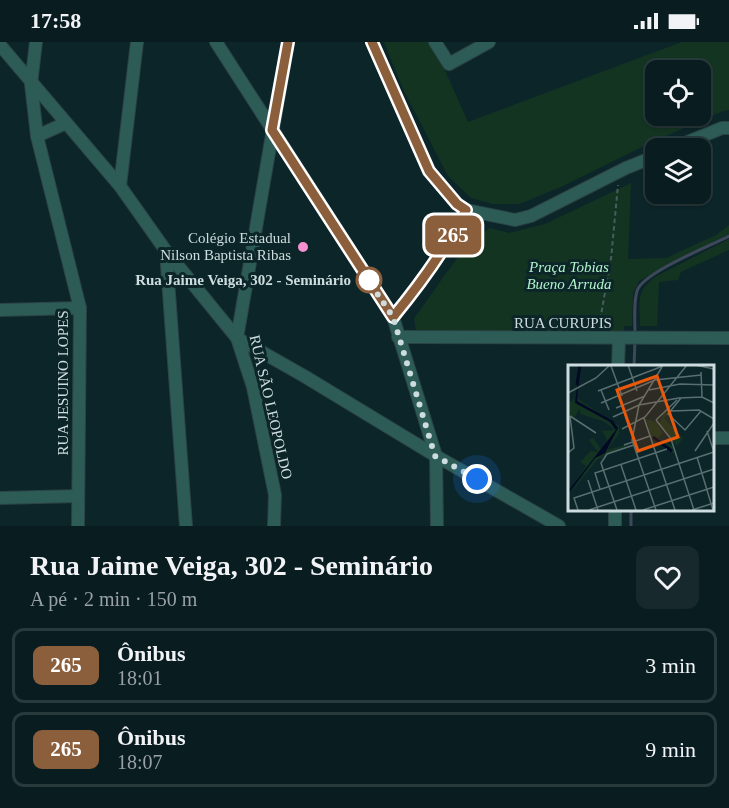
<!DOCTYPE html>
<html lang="pt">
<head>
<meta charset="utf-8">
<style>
	:root { --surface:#091c1f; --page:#17292c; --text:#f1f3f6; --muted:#99a1a4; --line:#293a3d }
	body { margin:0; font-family:"Times New Roman",serif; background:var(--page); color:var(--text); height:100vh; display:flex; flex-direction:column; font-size:22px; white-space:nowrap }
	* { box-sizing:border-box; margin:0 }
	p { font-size:20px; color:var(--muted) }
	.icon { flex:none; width:33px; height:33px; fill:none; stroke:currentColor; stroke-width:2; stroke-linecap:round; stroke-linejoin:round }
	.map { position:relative; height:484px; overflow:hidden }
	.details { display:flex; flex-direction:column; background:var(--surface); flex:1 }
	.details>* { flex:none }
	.badge { padding:0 12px; border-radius:9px; font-size:21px; line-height:39px }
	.tools { position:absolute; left:645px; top:18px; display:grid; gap:12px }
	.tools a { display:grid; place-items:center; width:66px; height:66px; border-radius:12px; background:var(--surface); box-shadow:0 2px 4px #0004,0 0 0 2px var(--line); font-size:30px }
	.you { position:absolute; width:30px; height:30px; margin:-15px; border:4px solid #fff; border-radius:50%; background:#1a73e8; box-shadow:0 0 0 9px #1a73e833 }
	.map>.badge { position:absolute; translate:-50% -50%; box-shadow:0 0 0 3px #fff }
	.round { display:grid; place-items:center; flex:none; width:63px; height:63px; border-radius:12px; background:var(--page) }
	.headline { display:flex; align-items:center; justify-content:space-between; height:102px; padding:0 30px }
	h1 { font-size:28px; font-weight:600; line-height:45px }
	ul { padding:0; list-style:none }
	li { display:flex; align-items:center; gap:18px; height:75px; margin:0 12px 9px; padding:0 18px; border:3px solid var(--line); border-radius:12px }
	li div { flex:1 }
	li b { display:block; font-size:22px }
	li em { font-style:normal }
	li .badge { min-width:66px; font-weight:700; text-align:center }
	.status { display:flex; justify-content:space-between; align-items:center; height:42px; padding:0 30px; background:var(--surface); direction:ltr }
	.status svg { height:16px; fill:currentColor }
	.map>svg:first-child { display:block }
</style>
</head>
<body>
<div class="status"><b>17:58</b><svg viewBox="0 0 49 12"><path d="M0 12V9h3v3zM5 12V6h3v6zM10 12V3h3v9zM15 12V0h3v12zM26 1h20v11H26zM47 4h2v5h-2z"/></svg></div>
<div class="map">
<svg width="729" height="484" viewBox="0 0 729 484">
	<rect width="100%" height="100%" fill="#0c2529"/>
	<g fill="#143422" fill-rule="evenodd">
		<path d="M384 0H430L443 24 468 80 682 0H729V68L723 69 650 101 563 144 520 162H493L471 156 448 134 403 47ZM656 28H700V74H656Z"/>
		<path d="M631 141 628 217 666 216 716 193 729 183V192L639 239 633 252 632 284H624V289L416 290 414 276C436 249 460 203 490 186L509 191 545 182Z"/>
		<path d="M729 197V208L681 230 678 238 659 240 657 284H640C640 260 635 250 655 235Z"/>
	</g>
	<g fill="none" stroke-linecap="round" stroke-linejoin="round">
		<g stroke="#3e485c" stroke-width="3">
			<path d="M635 291C635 280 633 253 639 245 652 227 708 205 729 194"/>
			<polyline points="634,325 635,298"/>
			<polyline points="631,484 631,467"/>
		</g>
		<defs>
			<g id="street">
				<polyline points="36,0 31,42 37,94 80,266 78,484"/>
				<polyline points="216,0 393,275 436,414 437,484"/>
				<polyline points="372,0 429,129 457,162 466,168 515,178 531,174 626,126 656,114"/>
				<polyline points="435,0 449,22 489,0"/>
				<polyline points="0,3 120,144 166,209 237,296 304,334 436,414 559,484"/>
				<polyline points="37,94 66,81"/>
				<polyline points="673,106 722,86 729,86"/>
				<polyline points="120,144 137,0"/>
				<polyline points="166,210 186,484"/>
				<polyline points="0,268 80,266"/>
				<path d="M393 275C421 241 446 207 466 168"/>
				<polyline points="398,295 729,296"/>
				<polyline points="618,325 619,296"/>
				<polyline points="712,396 729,396"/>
				<polyline points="0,456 78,454"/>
				<polyline points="274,484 275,453 253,345 237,296 288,0"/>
				<polyline points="615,484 615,467"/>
			</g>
		</defs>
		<use href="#street" stroke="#2b4246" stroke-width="14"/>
		<g stroke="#485d61" stroke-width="2" stroke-dasharray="4.5 3" stroke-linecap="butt">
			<polyline points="590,284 601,273"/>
			<polyline points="606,284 601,273 611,217 618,143"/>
		</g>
		<use href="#street" stroke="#2d5c56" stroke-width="12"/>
	</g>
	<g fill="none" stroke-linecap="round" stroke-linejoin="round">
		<defs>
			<path id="line" d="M288 0 272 88 393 275C421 241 445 208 466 168L457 162 429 129 372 0"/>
		</defs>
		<use href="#line" stroke="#fff" stroke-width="14"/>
		<use href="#line" stroke="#8b5e3c" stroke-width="9"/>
		<polyline stroke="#cddcde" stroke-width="6" stroke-dasharray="0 10.8" points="369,238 364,232 393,275 435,414 477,437"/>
	</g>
	<circle fill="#f690d0" stroke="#0c2529" stroke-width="2" cx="303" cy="205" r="6"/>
	<circle fill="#fff" stroke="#8b5e3c" stroke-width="3" cx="369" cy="238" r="12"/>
	<g text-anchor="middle" stroke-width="6" stroke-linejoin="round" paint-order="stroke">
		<g font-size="15" fill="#cddcde" stroke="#0c2529" text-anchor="end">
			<text x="291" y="201">Colégio Estadual<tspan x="291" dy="17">Nilson Baptista Ribas</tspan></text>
		</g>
		<g font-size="15" font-style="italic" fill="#b0f3c9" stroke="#0c2529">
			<text x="569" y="230">Praça Tobias<tspan x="569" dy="17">Bueno Arruda</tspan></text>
		</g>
		<g font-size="15" font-weight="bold" fill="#cddcde" stroke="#0c2529" text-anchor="end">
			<text x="351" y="243">Rua Jaime Veiga, 302 - Seminário</text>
		</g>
		<g font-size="15" fill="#cddcde" stroke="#0c2529">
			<text x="563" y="286">RUA CURUPIS</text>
			<text transform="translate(63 341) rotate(-90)" y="5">RUA JESUINO LOPES</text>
			<text transform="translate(271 365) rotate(77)" y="5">RUA SÃO LEOPOLDO</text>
		</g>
	</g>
	<g transform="translate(568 323)">
		<rect width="146" height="146" fill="#0c2529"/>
		<path d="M10 25V34L51 61V69L39 85 64 78 29 95 0 131 27 93 37 88 50 63 9 36ZM7 27 6 35 42 57 48 65 0 126 18 101 12 97 23 86 30 87 21 75 25 73 33 84 39 75 34 66 47 65 35 56 12 49V43L6 53 2 50 0 37 5 36ZM97 46 100 49 96 53 115 73 109 81 91 59ZM78 54 88 57 95 68 90 73 104 81 106 88 84 74Z" fill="#143422"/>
		<path d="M12 0 9 36 45 56 50 63 37 88 27 93 0 129V126L48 65 42 57 7 38Z" fill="#010924"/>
		<path fill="none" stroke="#010924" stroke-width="3" d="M9 20 12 0M85 72 104 86"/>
		<path fill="none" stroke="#596e71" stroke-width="1.5" d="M60 0 69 26M127 0 146 4M43 1 54 31M133 7 134 32M33 25 41 45M81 25 112 19 146 20M30 26 95 1M0 28 28 13 42 0M113 33 100 49 117 65 133 46M33 38 87 15 133 10M48 43 77 31M103 46 131 45 146 54M2 51 28 68M45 52 71 40 111 33 134 32 146 38M76 53 107 145M88 55 103 74 126 145M88 55 109 35M54 64 77 52 119 0M139 66 146 87M56 80 82 71M127 86 146 58M0 88 6 83 2 51M129 92 145 145M53 100 68 145M20 115 30 145M32 124 27 108 99 84M10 145 6 133 146 87M21 145 146 104M49 145 33 98 39 89 66 80M75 145 146 122M88 145 64 75 71 40 94 2M124 145 146 138"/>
		<path fill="#e8590c" fill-opacity="0.15" stroke="#e8590c" stroke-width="3" d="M89 11 110 72 70 86 49 25Z"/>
		<rect width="146" height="146" fill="none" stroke="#cddcde" stroke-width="3"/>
	</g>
</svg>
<div class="tools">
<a><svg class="icon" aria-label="locate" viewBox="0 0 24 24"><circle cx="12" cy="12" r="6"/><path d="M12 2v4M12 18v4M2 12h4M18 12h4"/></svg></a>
<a><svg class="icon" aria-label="layers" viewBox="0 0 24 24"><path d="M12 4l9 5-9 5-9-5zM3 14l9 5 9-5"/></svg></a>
</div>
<div class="you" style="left:477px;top:437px"></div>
<b class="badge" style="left:453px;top:193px;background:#8b5e3c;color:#fff">265</b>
</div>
<section class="details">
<div class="headline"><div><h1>Rua Jaime Veiga, 302 - Seminário</h1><p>A pé · 2 min · 150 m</p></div><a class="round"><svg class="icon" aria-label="heart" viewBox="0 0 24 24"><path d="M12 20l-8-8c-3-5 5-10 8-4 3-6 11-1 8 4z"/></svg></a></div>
<ul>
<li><span class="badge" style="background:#8b5e3c;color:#fff">265</span><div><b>Ônibus</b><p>18:01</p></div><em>3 min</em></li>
<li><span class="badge" style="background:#8b5e3c;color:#fff">265</span><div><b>Ônibus</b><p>18:07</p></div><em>9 min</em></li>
</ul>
</section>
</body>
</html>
